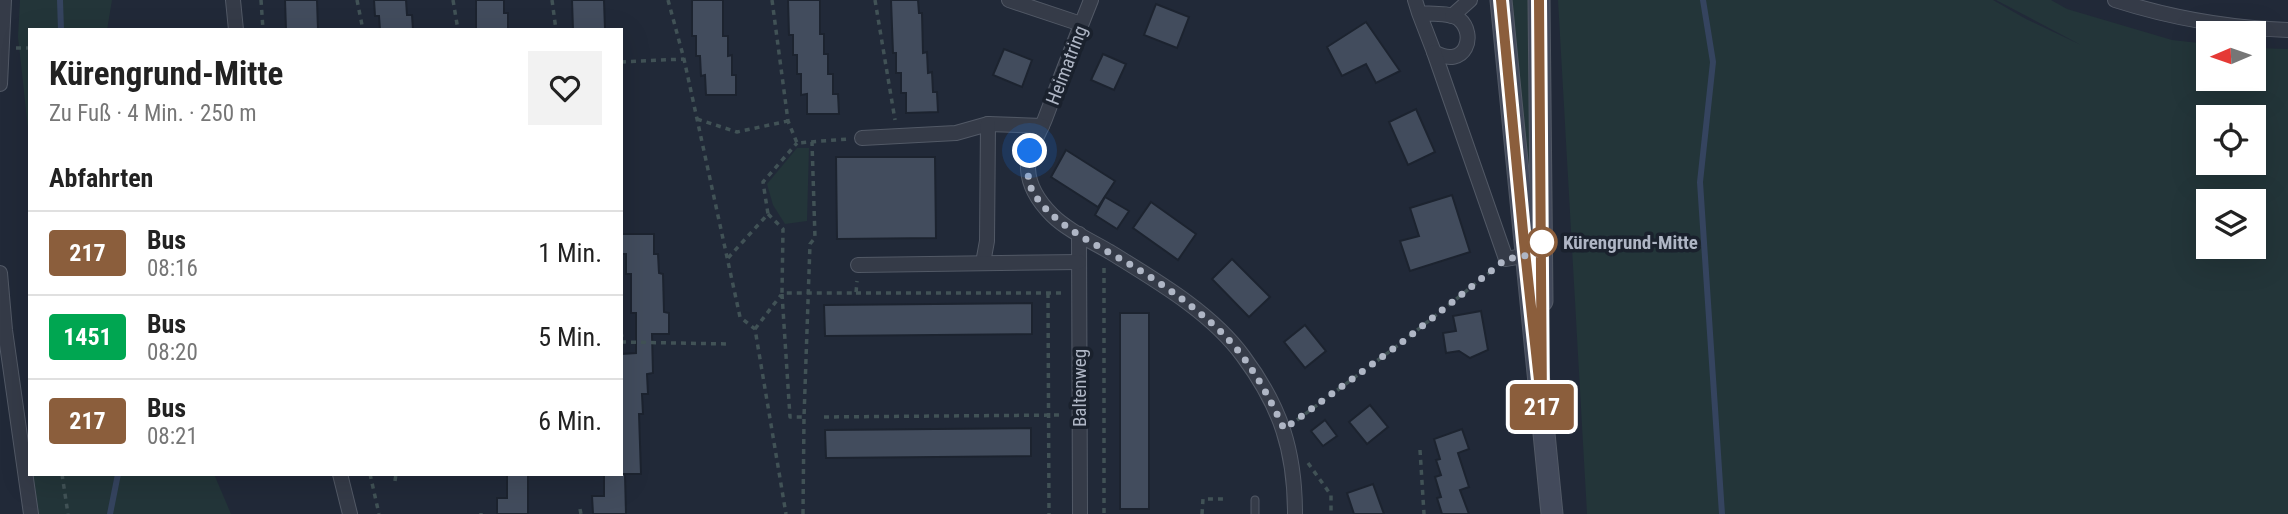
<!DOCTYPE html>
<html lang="de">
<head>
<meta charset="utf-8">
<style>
	:root { --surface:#fff; --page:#f2f2f2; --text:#222; --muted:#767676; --line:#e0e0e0 }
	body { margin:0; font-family:"Roboto Condensed",sans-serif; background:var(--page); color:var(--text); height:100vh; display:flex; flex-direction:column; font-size:26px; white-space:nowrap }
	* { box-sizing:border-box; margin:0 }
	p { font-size:23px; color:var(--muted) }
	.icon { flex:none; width:38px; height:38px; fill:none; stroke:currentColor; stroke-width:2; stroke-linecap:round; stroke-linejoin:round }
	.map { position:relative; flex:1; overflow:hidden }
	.details { position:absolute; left:28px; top:28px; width:595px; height:448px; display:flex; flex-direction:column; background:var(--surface); border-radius:0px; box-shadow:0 7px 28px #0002 }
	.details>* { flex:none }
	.badge { padding:0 14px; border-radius:5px; font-size:24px; line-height:46px }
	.needle { width:46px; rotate:268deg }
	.tools { position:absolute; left:2196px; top:21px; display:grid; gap:14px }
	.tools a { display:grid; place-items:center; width:70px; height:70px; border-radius:0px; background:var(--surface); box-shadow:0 7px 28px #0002; font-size:35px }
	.you { position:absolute; width:35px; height:35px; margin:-18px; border:5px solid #fff; border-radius:50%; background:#1a73e8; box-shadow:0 0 0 10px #1a73e833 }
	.map>.badge { position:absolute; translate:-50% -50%; box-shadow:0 0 0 4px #fff }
	h2 { padding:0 21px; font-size:26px; line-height:63px }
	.round { display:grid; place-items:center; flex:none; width:74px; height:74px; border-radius:0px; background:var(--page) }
	.summary { display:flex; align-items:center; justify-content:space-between; height:119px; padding:0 21px }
	h1 { font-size:33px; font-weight:700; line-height:52px }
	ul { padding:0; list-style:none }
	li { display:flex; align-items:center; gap:21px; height:84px; padding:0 21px; border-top:2px solid var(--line) }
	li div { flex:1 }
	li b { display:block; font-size:26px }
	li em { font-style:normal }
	li .badge { min-width:77px; font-weight:700; text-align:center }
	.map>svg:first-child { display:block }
</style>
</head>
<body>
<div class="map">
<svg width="2288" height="514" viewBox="0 0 2288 514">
	<rect width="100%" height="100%" fill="#212938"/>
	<g fill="#233539" fill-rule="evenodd">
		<polygon points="20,0 112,0 107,30 30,30 30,147 18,37"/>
		<polygon points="1510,0 1530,0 1531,189 1527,189"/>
		<path d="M1558 0H1993L2026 19 2081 45 1996 0H2051L2067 9 2172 40 2208 44V79H2254V48L2288 49V514H1587ZM2208 117H2254V163H2208ZM2208 201H2254V247H2208Z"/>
		<polygon points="797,148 809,148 807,221 785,224 773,205 767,184"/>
		<polygon points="33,474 214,474 231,514 37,514"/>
	</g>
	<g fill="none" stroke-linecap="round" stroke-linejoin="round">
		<g stroke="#35445f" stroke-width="6">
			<polyline points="60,0 61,30"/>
			<polyline points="1703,0 1713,62 1700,182 1722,514"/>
			<polyline points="110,514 118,474"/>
		</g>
	</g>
	<g fill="#424c5d" stroke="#1c232f" stroke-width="2">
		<polygon points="285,0 317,0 318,30 286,30"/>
		<polygon points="374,0 406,0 407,15 412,15 413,30 380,30 379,16 375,16"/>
		<polygon points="476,0 504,0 504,13 508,13 508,30 476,30"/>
		<polygon points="572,0 604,0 605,30 573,30"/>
		<polygon points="692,0 723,0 723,36 728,36 728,56 732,55 732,75 736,75 736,95 706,95 705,75 701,76 700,56 696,56 696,36 692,36"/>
		<polygon points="788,0 820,0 820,34 824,34 824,54 828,54 828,74 833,74 833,94 838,94 839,114 807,114 807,94 801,95 801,74 797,74 797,55 793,55 793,35 789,35"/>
		<polygon points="891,0 918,0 919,13 922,13 923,53 927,52 928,73 932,72 933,92 937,92 938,112 906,113 906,93 901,93 901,73 896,73 896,53 893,53"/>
		<polygon points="1156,4 1189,17 1177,48 1144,35"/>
		<polygon points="1366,22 1400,71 1376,83 1366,64 1342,76 1327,47"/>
		<polygon points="1004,49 1032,60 1022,87 993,75"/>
		<polygon points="1103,54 1126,64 1114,90 1091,80"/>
		<polygon points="1416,109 1435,152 1408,165 1389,122"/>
		<polygon points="1066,150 1115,181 1098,207 1051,177"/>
		<polygon points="836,157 935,157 936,238 837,239"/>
		<polygon points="1452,195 1470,252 1410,271 1400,241 1419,236 1410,208"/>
		<polygon points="1105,197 1129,211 1117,229 1095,215"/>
		<polygon points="1151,202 1196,234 1178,260 1133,228"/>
		<polygon points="622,234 654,234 654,254 658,254 659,273 663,274 664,312 669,313 669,334 652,334 653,373 647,374 648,394 642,394 643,414 639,414 641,474 621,474 621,354 636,353 636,313 631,313 631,274 626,274 626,254 622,254"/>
		<polygon points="1232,259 1270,297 1249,317 1212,279"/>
		<polygon points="1032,303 1032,334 825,336 824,305"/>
		<polygon points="1481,311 1488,350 1470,358 1459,351 1446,353 1443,333 1456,331 1453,316"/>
		<rect x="1120" y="313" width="29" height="196"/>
		<polygon points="1305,325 1326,351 1305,368 1284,342"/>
		<polygon points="1370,405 1388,427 1367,444 1349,422"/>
		<polygon points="1325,420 1337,436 1323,446 1311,431"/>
		<polygon points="1031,428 1031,456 826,458 825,430"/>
		<polygon points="1462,429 1469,449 1458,453 1469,487 1460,490 1469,514 1442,514 1437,498 1441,497 1435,477 1441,475 1436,460 1440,459 1434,439"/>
		<polygon points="507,474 528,474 528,514 497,514 497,498 507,498"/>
		<polygon points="604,474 625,474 626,514 593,514 592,496 604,496"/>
		<polygon points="1373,484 1384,514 1354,514 1347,493"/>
	</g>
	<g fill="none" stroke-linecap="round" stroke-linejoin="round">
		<defs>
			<polyline id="lane" points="1255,500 1255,514"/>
			<g id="street">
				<polyline points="233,0 236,30"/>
				<polyline points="1009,0 1081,24"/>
				<path d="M1091 0C1075 40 1060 79 1045 119 1038 136 1028 150 1028 169 1029 187 1039 202 1052 215 1067 230 1091 241 1110 252 1155 280 1211 312 1243 356 1281 407 1295 451 1295 514"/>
				<path d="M1415 0 1419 13C1430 14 1450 12 1459 19 1477 34 1466 70 1434 52L1419 13"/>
				<path d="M2115 0C2171 18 2229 28 2288 30"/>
				<polyline points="1452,16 1470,0"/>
				<polyline points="1434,52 1506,259 1533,254"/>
				<polyline points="0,84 4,0"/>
				<polyline points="862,138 956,133 988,124 1042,126"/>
				<polyline points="1079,234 1080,514"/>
				<polyline points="983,263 987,241 988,124"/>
				<polyline points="858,265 1079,262"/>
				<polyline points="0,273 5,330 31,514"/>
				<polyline points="340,474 350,514"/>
			</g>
			<g id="secondary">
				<polyline points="1501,0 1552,514"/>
				<polyline points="1539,0 1542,301"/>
			</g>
		</defs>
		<use href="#lane" stroke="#525966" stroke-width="9"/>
		<use href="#street" stroke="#525966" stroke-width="16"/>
		<use href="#secondary" stroke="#525966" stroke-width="23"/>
		<g stroke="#415256" stroke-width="3.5" stroke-dasharray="5 5" stroke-linecap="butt">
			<polyline points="261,0 263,30"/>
			<polyline points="357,0 363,30"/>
			<polyline points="453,0 458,30"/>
			<polyline points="552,0 556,30"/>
			<polyline points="668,0 684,59 740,317 755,329 786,514"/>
			<polyline points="772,0 788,121 797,143 848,139"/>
			<polyline points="875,0 895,120"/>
			<polyline points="16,48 30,48"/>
			<polyline points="621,62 684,59"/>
			<polyline points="697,119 737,132 788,121"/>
			<polyline points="768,214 783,229 782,293 856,293 857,281"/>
			<polyline points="728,258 768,214 763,182 797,143"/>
			<polyline points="1104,268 1104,514"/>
			<polyline points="856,293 1063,293"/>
			<polyline points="1048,293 1049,514"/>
			<polyline points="782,294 790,417 804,417"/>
			<polyline points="755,329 781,295"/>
			<polyline points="621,332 623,343"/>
			<polyline points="621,342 728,344"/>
			<polyline points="824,417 1063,415"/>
			<polyline points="1297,420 1401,343 1494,269"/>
			<polyline points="1420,450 1424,514"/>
			<polyline points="1308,463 1331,495 1331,514"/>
			<polyline points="62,474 68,514"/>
			<polyline points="370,474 379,514"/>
			<polyline points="492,475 492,474"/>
			<polyline points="584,475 584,474"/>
			<polyline points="395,481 396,474"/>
			<polyline points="580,509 581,514"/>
			<polyline points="481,513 481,514"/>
			<polyline points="803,514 804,417 810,244 815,238 812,142"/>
			<polyline points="1202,514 1203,499 1225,499"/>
		</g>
		<use href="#lane" stroke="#353b48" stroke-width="7"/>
		<use href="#street" stroke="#353b48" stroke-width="14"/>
		<use href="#secondary" stroke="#434a5b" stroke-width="21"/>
	</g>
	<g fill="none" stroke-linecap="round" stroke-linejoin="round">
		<defs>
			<polyline id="line" points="1501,0 1524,242 1542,408 1539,0"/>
		</defs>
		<use href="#line" stroke="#fff" stroke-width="16"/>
		<use href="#line" stroke="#8b5e3c" stroke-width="10"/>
		<path stroke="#afb6c5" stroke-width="7" stroke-dasharray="0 12.6" d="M1030 151C1029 163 1026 177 1031 188 1049 226 1107 249 1141 271 1168 288 1193 306 1217 328 1248 357 1267 392 1284 429L1401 343 1506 259 1542 253V242"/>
	</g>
	<circle fill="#fff" stroke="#8b5e3c" stroke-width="3.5" cx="1542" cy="242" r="14"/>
	<g text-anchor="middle" stroke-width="7" stroke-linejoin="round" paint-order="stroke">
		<g font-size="19" fill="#afb6c5" stroke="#1a212d">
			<text transform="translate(1066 65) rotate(-69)" y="7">Heimatring</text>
			<text transform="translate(1079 388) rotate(-90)" y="7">Baltenweg</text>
		</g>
		<g font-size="19" font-weight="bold" fill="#afb6c5" stroke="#1a212d" text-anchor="start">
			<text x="1563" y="249">Kürengrund-Mitte</text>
		</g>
	</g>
</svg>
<div class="tools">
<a><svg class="needle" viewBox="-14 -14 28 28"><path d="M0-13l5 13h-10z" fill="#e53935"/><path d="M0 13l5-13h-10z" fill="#767676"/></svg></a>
<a><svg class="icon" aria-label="locate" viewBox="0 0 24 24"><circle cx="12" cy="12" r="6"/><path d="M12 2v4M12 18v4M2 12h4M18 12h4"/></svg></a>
<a><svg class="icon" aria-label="layers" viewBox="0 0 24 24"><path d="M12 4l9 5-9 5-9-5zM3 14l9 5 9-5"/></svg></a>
</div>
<div class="you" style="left:1030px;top:151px"></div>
<b class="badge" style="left:1542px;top:407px;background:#8b5e3c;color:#fff">217</b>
<section class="details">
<div class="summary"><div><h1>Kürengrund-Mitte</h1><p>Zu Fuß · 4 Min. · 250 m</p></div><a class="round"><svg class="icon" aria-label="heart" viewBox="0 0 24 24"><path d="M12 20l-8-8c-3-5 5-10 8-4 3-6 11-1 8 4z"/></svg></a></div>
<h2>Abfahrten</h2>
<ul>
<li><span class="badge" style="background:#8b5e3c;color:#fff">217</span><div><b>Bus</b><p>08:16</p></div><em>1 Min.</em></li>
<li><span class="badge" style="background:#00a651;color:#fff">1451</span><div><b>Bus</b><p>08:20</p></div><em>5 Min.</em></li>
<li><span class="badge" style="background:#8b5e3c;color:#fff">217</span><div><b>Bus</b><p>08:21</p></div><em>6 Min.</em></li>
</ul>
</section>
</div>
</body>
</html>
